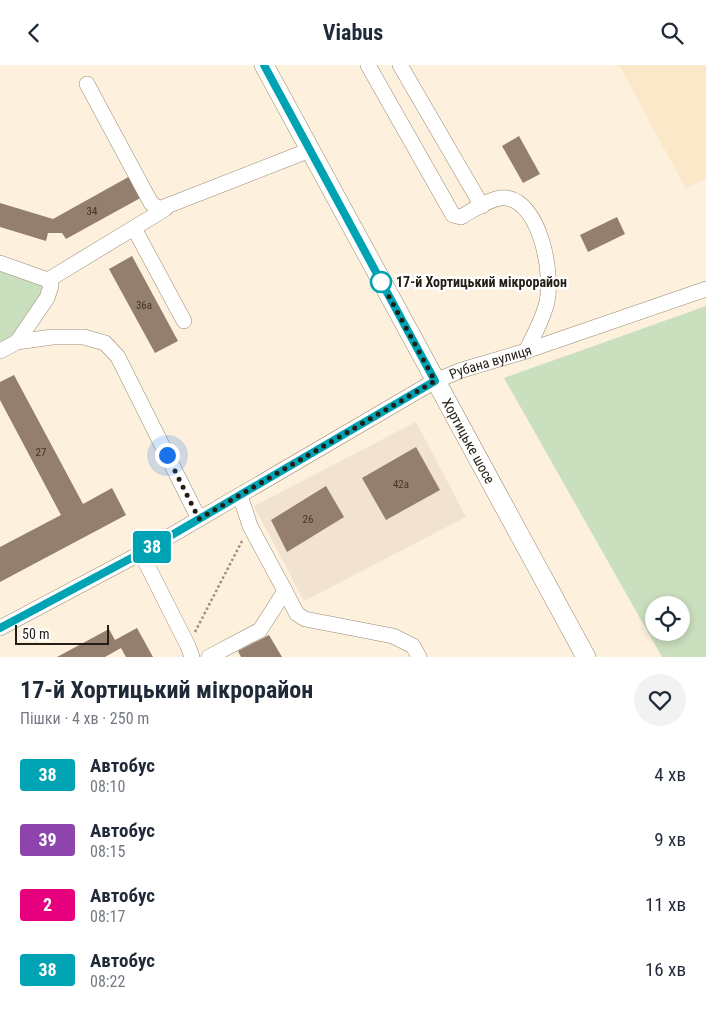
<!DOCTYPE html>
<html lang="uk">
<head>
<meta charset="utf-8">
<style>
	:root { --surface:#fff; --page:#f2f2f3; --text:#1f2937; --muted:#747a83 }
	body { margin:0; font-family:"Roboto Condensed",sans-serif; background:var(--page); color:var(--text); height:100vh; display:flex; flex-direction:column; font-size:19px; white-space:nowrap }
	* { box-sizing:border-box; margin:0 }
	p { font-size:16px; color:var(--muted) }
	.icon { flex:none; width:28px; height:28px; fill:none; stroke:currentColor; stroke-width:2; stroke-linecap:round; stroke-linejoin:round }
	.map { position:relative; height:592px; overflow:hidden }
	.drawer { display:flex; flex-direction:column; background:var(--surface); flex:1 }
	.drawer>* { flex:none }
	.badge { padding:0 10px; border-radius:4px; font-size:18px; line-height:32px }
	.buttons { position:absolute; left:645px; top:531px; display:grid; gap:10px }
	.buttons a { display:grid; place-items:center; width:45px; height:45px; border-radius:50%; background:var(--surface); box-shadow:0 2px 8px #0003; font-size:25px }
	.scale { position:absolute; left:15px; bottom:12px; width:94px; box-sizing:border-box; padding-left:5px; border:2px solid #241e15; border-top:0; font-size:14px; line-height:18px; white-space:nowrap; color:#241e15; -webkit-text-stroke:4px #fff; paint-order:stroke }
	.you { position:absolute; width:25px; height:25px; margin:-12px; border:4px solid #fff; border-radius:50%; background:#1a73e8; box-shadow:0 0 0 8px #1a73e833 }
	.map>.badge { position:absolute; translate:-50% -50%; box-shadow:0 0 0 2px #fff }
	.round { display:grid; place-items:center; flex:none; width:52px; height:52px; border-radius:26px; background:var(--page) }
	.overview { display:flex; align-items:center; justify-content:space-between; height:85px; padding:0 20px }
	h1 { font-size:24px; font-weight:700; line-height:38px }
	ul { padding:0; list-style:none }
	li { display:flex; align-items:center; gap:15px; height:65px; padding:0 20px }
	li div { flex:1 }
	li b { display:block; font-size:19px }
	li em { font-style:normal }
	li .badge { min-width:55px; font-weight:700; text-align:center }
	header { display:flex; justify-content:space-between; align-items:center; height:65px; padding:0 20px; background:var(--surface); font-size:22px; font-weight:700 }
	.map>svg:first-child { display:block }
</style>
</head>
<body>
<header><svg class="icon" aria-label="back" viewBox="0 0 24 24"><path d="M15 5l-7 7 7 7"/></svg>Viabus<svg class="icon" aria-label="search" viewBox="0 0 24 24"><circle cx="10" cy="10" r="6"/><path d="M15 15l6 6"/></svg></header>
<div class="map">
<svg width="706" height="592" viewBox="0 0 706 592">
	<rect width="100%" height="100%" fill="#fdf1dd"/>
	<polygon fill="#f2e2d0" points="416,357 466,452 304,536 254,441"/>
	<polygon fill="#fbe8c8" points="619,0 706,0 706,113 686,124"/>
	<g fill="#cadfbe" fill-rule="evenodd">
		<polygon points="0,205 42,220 41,235 11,274 0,280"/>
		<path d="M706 241V592H662L504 313ZM654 540H681V568H654Z"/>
	</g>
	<g fill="#947e6d">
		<polygon points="519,71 540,109 523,118 502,81"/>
		<polygon points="132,110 144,131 66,174 62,168 48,168 46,176 0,162 0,138 53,154"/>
		<polygon points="617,152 625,169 588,187 580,170"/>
		<polygon points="132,191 178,276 155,288 109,204"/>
		<polygon points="14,310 83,439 112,423 126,450 0,517 0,482 61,450 0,335 0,317"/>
		<polygon points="416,382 440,425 386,455 362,413"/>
		<polygon points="326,421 344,452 287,487 271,455"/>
		<polygon points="137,563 153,592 126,592 121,583 105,592 57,592 109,564 115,575"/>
		<polygon points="269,570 282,592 241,592 238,586"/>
	</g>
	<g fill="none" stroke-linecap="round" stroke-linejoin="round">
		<defs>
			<g id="minor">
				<path d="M368 0 453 150 461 152C473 145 493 131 507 133 541 139 553 209 547 237 543 254 534 270 526 286"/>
				<polyline points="400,0 482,141"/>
				<polyline points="87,19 151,138 159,144 310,85"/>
				<polyline points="135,165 184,256"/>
				<polyline points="0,198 48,215 51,221 47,233 17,277"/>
				<polyline points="49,218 48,215 165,144"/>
				<polyline points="0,286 17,277 52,272 84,272 105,278 118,292 199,454"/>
				<polyline points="141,488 188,581 192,592"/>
				<polyline points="285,526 297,549 305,554 393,571 413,581 419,592"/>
				<path id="s1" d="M0 563 141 488 435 316 462 305 526 286 706 224"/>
				<polyline points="209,592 260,565 285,526 250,461 240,430"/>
			</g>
			<g id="major">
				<path id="s2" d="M264 0 586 592"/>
			</g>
		</defs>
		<use href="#minor" stroke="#978972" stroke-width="16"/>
		<use href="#major" stroke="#978972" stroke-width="20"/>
		<polyline stroke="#9b9182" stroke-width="2.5" stroke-dasharray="2.5 2.5" stroke-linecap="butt" points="195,567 242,476"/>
		<use href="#minor" stroke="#fff" stroke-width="15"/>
		<use href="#major" stroke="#fff" stroke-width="19"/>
	</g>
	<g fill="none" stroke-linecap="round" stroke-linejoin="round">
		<defs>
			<polyline id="line" points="0,563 141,488 435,316 264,0"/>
		</defs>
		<use href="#line" stroke="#fff" stroke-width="11"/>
		<use href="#line" stroke="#00a3b4" stroke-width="8"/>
		<polyline stroke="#241e15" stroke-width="5" stroke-dasharray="0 9" points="167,390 199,454 435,316 381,217"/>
	</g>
	<circle fill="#fff" stroke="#00a3b4" stroke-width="2.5" cx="381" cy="217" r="10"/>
	<g text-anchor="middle" stroke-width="5" stroke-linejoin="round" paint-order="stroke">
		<g font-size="11" fill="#40362b">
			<text x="92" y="150">34</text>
			<text x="144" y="244">36а</text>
			<text x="41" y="391">27</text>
			<text x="401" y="423">42а</text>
			<text x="308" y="458">26</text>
		</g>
		<g font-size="14" font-weight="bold" fill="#241e15" stroke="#fff" text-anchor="start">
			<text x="396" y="222">17-й Хортицький мікрорайон</text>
		</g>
		<g font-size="14" fill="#241e15" stroke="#fff">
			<text dy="5" stroke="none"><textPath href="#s1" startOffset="559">Рубана вулиця</textPath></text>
			<text dy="5" stroke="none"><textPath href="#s2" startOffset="428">Хортицьке шосе</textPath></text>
		</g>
	</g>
</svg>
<div class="buttons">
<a><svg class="icon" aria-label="locate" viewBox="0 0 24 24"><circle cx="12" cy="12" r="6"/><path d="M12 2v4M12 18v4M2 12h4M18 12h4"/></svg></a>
</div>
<div class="scale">50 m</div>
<div class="you" style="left:167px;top:390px"></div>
<b class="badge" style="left:152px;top:482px;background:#00a3b4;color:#fff">38</b>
</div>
<section class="drawer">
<div class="overview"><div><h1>17-й Хортицький мікрорайон</h1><p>Пішки · 4 хв · 250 m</p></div><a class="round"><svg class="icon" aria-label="heart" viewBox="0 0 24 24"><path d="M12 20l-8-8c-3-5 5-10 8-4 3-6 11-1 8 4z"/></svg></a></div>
<ul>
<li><span class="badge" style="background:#00a3b4;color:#fff">38</span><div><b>Автобус</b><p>08:10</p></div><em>4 хв</em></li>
<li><span class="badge" style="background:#8e44ad;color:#fff">39</span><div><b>Автобус</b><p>08:15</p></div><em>9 хв</em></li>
<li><span class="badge" style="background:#e6007e;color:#fff">2</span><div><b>Автобус</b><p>08:17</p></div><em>11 хв</em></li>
<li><span class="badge" style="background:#00a3b4;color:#fff">38</span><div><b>Автобус</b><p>08:22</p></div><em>16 хв</em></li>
</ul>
</section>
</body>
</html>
